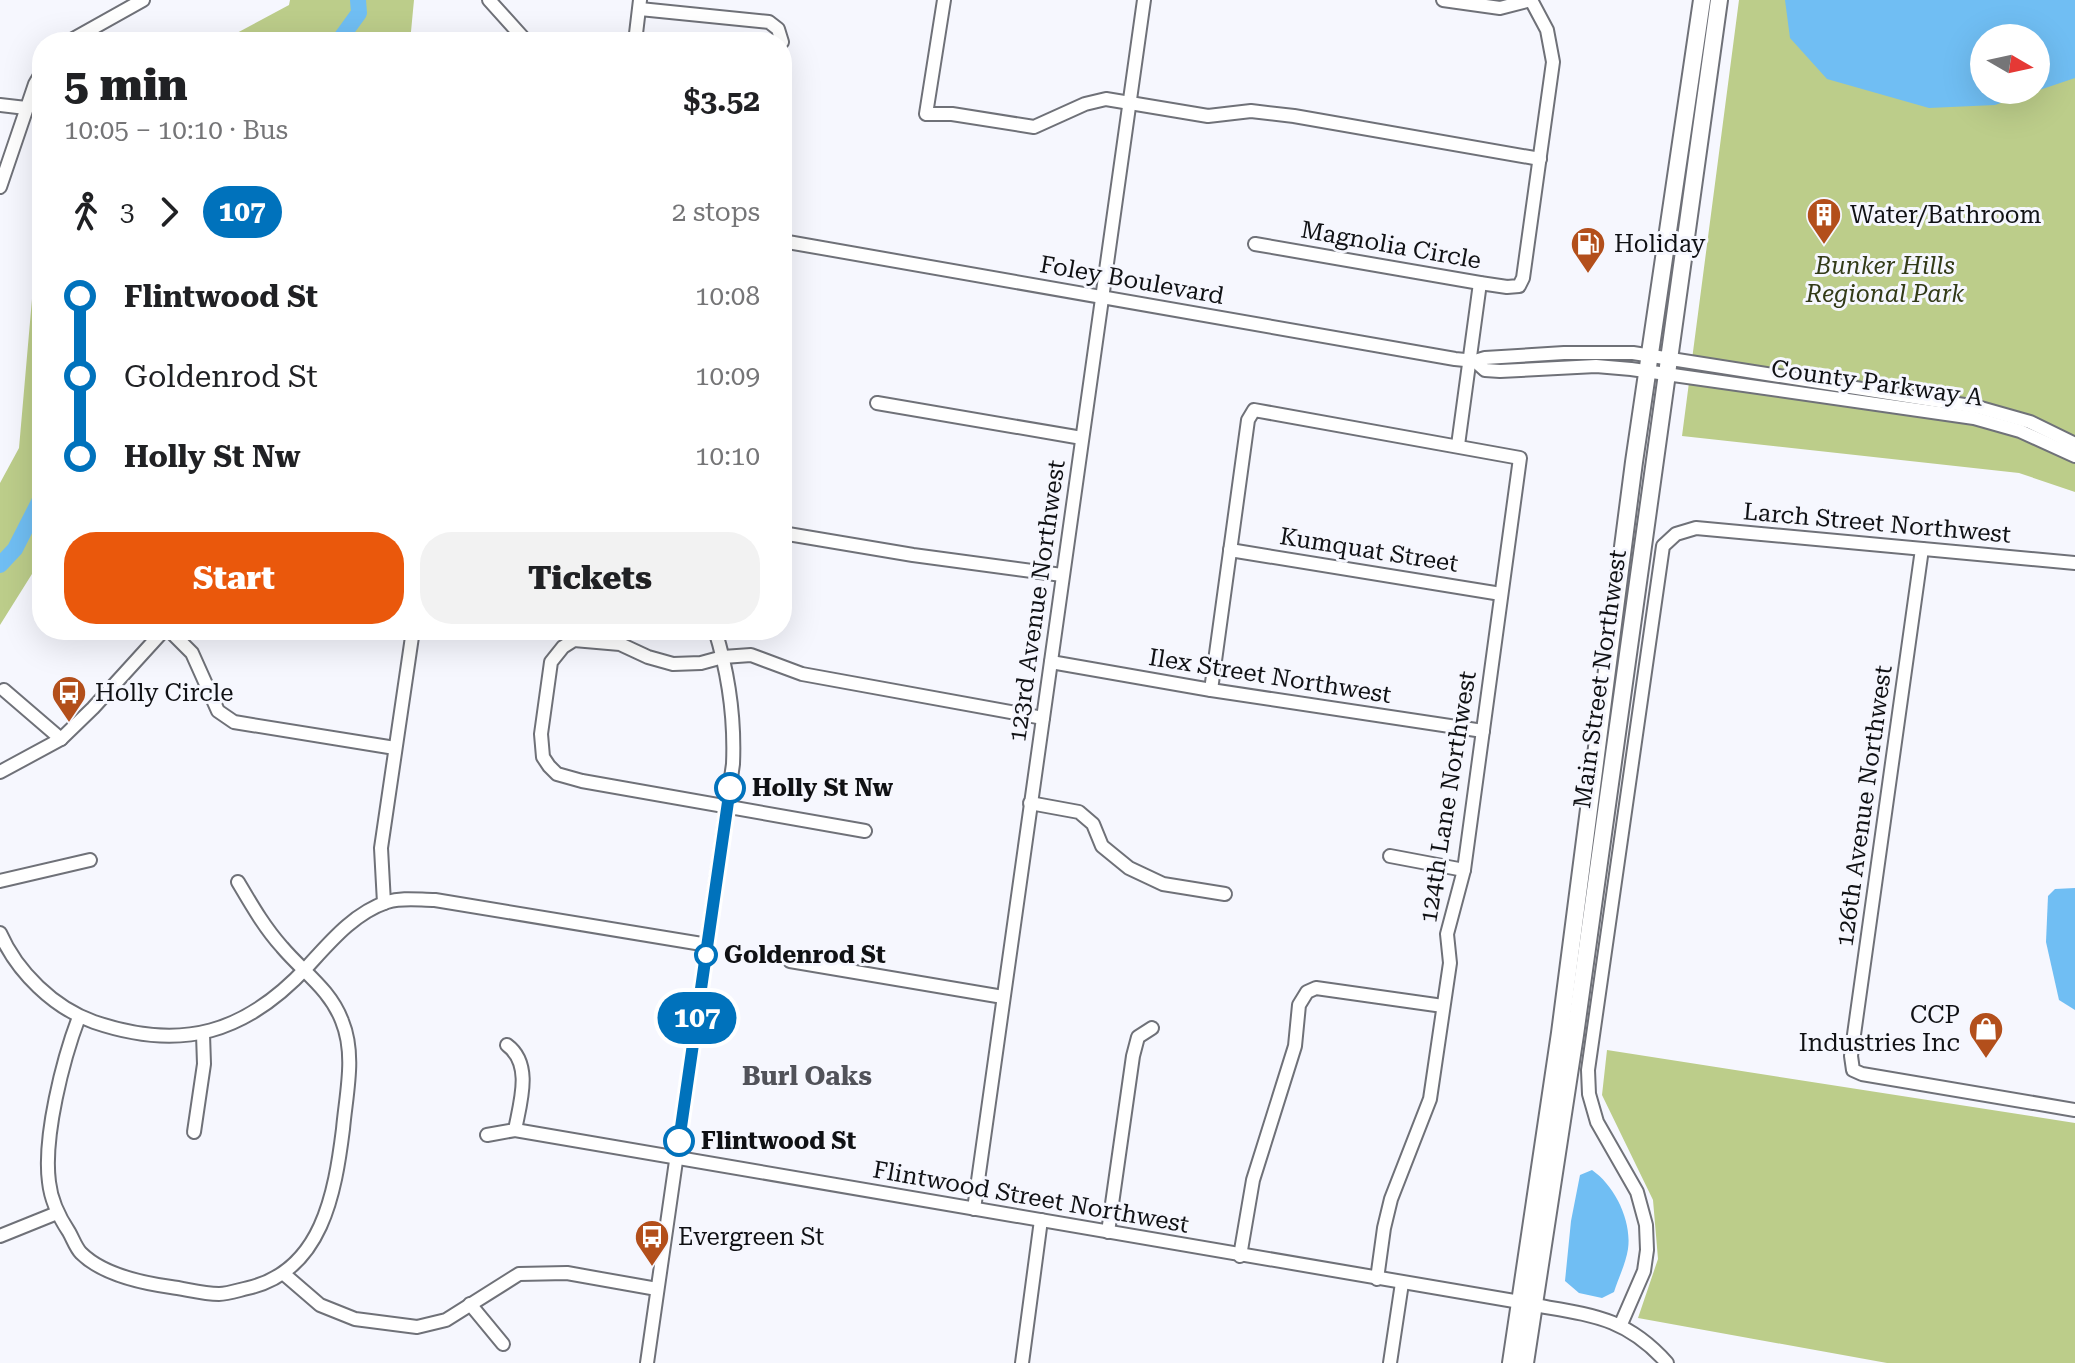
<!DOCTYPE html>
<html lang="en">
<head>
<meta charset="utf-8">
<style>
	:root { --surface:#fff; --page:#f2f2f2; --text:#202124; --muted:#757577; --accent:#ea580c }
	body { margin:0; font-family:"Roboto Serif",serif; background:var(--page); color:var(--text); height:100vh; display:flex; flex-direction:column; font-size:30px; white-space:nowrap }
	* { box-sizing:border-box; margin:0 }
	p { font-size:26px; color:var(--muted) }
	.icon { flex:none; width:44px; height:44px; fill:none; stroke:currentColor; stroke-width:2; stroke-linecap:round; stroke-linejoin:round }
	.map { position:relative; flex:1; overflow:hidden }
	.side { position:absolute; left:32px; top:32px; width:760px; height:608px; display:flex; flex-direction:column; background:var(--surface); border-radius:32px; box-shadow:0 8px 32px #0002 }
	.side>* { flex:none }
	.badge { padding:0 16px; border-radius:26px; font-size:28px; line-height:52px }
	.needle { width:52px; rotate:99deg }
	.fabs { position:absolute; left:1970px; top:24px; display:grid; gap:16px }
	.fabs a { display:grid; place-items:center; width:80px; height:80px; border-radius:50%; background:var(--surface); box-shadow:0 8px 32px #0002; font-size:40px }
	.map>.badge { position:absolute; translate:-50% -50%; box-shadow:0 0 0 4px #fff }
	.legs { display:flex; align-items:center; gap:12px; height:88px; padding:0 32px; font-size:26px }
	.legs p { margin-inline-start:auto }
	.headline { display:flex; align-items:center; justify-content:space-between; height:136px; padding:0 32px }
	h1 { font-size:44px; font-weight:800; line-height:60px }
	.primary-button { display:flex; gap:16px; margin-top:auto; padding:16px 32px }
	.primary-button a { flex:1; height:92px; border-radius:32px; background:var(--accent); color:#fff; font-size:32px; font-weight:800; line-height:92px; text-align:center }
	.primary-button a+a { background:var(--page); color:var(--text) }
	ul { padding:0 32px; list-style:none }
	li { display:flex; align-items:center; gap:28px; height:80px; font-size:30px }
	li i { display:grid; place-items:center; width:12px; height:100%; margin:0 10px; background:currentColor }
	li i::after { content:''; width:20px; height:20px; margin:-10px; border:6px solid; border-radius:50%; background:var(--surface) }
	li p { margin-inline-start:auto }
	li:first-child i { background:linear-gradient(#0000 50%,currentColor 0) }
	li:last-child i { background:linear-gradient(currentColor 50%,#0000 0) }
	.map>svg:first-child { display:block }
</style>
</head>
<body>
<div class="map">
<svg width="2075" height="1363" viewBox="0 0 2075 1363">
	<rect width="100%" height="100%" fill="#f6f7fe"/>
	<g fill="#bccd8a" fill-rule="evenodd">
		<polygon points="290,0 414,0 410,42 220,42 289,5"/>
		<path d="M1739 0H2075V492L2019 473 1682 436ZM1984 38H2036V90H1984Z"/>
		<polygon points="42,268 42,558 0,625 0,483 19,448 32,299"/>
		<polygon points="1607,1050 2075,1123 2075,1363 1887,1363 1638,1318 1658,1259 1653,1200 1602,1095"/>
	</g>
	<g fill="#70bef3" fill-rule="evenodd">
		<path d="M1785 0H2075V78L1995 105 1929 108 1827 79 1790 38ZM1984 38H2036V90H1984Z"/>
		<polygon points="2075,888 2075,1010 2059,1000 2046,942 2048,896 2055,889"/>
		<path d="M1592 1170C1615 1186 1632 1221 1628 1249 1626 1263 1618 1279 1614 1292L1602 1298 1579 1293 1565 1281 1571 1221 1580 1175Z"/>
	</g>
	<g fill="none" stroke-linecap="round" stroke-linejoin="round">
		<g stroke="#70bef3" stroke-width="16">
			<polyline points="338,42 359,13 358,0"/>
			<polyline points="0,565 15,549 42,496"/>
		</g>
		<defs>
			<g id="minor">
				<polyline points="489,0 527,42"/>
				<polyline points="944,0 926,114 952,114 1034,127 1085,104 1106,99 1208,116 1251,111 1294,116 1540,159"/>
				<polyline points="1443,0 1500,8 1531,0"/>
				<polyline points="640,9 769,22 778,29 782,42"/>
				<polyline points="68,42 143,0"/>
				<polyline points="635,42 640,0"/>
				<polyline points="0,105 26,108"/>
				<polyline points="0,187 35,84 42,72"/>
				<polyline points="782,241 1455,359 1475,361 1485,358 1564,353 1633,353 1977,407 2030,422 2075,444"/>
				<polyline points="1255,244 1480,283 1507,287 1519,286 1523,278 1553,62 1547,30 1531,0"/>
				<polyline points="1475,361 1485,370 1500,371 1596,366 1631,369 1974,418 2020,431 2075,456"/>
				<polyline points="877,403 1082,438"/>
				<polyline points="1458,445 1480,283"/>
				<polyline points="782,533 913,555 1062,575"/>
				<polyline points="1922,549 1851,1056 1853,1070 1862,1074 2075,1110"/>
				<polyline points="1230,550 1501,594"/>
				<polyline points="169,630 192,653 218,711 234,722 395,748"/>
				<polyline points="1051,662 1211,690 1483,731"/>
				<polyline points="4,690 61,739"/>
				<polyline points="1211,690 1248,420 1254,410 1520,458 1464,870 1447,934 1450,963 1430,1099 1391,1199 1384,1228 1377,1279"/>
				<polyline points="0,772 61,739 93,708 164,630"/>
				<polyline points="1030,803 1079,812 1093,824 1102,846 1129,868 1163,884 1225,894"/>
				<polyline points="865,831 582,781 557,774 549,766 543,757 541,734 551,662 563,647 574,640 620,644 648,657 673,664 701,663 723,657 751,655 802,674 1043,718"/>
				<polyline points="1390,856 1464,870"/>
				<polyline points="0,881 90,860"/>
				<polyline points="384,903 381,848 413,630"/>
				<path d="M0 933C17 972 54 1008 94 1022 182 1052 246 1033 308 966 330 942 354 913 387 902 403 897 419 900 435 900L708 945"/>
				<polyline points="790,961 1003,997"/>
				<path d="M79 1017C63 1059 43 1137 49 1182 51 1201 59 1217 69 1232 73 1239 76 1248 81 1253 103 1275 142 1283 171 1287 186 1289 203 1294 219 1294 228 1294 239 1290 248 1288 322 1271 335 1193 343 1129 346 1094 356 1055 342 1021 330 989 303 972 282 947 264 927 251 904 238 882"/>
				<path d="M507 1045C533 1064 520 1103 515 1130"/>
				<polyline points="194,1132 204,1064 203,1034"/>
				<polyline points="487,1135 515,1130 1520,1302"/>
				<polyline points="974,1209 1144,0"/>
				<polyline points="1108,1232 1133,1056 1138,1037 1152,1028"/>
				<polyline points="0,1236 57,1213"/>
				<polyline points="1240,1256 1253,1180 1295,1046 1299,1005 1307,992 1316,988 1443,1006"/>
				<polyline points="284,1274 320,1305 355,1319 417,1327 446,1320 519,1274 567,1273 657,1289"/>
				<polyline points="470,1304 503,1344"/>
				<path d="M1534 1305C1591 1315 1626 1317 1667 1363"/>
				<polyline points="1621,1324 1644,1271 1647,1250 1646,1225 1637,1192 1597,1122 1589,1094 1588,1070 1663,546 1676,534 1696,528 2075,563"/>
				<path d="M647 1363 733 764C735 717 729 675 715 630"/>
				<polyline points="1022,1363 1041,1220"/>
				<polyline points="1390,1363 1402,1283"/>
			</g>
			<g id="major">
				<polyline points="1511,1363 1560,1033 1634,462 1702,0"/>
				<polyline points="1525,1363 1575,1035 1719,0"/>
			</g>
		</defs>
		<use href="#minor" stroke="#6f7178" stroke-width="16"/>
		<use href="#major" stroke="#6f7178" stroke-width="20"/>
		<use href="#minor" stroke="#fff" stroke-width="12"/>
		<use href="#major" stroke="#fff" stroke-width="16"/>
	</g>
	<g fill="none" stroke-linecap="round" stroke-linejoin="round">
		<defs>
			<polyline id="line-1" points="679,1141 730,788"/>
		</defs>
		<use href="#line-1" stroke="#fff" stroke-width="18"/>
		<use href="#line-1" stroke="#0072bc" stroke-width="12"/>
	</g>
	<defs>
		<symbol id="building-pin" viewBox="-11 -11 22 30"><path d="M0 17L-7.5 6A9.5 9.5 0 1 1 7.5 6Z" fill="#b34f1b" stroke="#f6f7fe"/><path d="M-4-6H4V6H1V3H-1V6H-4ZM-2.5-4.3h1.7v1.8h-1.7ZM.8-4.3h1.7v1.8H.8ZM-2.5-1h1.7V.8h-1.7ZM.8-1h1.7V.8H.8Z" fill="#fff"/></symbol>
		<symbol id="fuel-pin" viewBox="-11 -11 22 30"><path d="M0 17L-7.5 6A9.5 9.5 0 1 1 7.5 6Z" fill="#b34f1b" stroke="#f6f7fe"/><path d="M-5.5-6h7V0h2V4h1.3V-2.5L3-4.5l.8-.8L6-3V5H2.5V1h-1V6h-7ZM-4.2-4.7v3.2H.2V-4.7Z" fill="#fff"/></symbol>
		<symbol id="bus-pin" viewBox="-11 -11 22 30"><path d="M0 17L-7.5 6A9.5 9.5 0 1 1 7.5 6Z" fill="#b34f1b" stroke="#f6f7fe"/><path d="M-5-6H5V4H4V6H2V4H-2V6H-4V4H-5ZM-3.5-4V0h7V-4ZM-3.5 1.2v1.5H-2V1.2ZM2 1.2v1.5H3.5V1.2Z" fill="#fff"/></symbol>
		<symbol id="shop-pin" viewBox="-11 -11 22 30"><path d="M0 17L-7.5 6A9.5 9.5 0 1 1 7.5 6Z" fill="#b34f1b" stroke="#f6f7fe"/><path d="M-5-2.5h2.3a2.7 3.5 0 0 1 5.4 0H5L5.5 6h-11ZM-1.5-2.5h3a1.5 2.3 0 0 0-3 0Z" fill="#fff"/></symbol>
	</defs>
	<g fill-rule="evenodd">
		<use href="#building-pin" x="1804" y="195" width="40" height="54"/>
		<use href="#fuel-pin" x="1568" y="224" width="40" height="54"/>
		<use href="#bus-pin" x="49" y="673" width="40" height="54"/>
		<use href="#shop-pin" x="1966" y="1009" width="40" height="54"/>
		<use href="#bus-pin" x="632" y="1217" width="40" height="54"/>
	</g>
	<g fill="#fff" stroke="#0072bc" stroke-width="4">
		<circle cx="730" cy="788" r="14"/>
		<circle cx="706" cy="955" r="10"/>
		<circle cx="679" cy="1141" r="14"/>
	</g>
	<g text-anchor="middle" stroke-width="6" stroke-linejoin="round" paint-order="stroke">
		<g font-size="24" fill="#101114" stroke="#f6f7fe" text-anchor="start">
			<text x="1850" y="223">Water/Bathroom</text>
			<text x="1614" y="252">Holiday</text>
			<text x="95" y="701">Holly Circle</text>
			<text x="1960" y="1023" text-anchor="end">CCP<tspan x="1960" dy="28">Industries Inc</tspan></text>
			<text x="678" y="1245">Evergreen St</text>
		</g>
		<g font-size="24" fill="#101114" stroke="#f6f7fe">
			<text transform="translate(1391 245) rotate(10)" y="8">Magnolia Circle</text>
			<text transform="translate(1132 280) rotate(10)" y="8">Foley Boulevard</text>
			<text transform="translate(1877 383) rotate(8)" y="8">County Parkway A</text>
			<text transform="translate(1877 523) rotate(5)" y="8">Larch Street Northwest</text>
			<text transform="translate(1369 550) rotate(9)" y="8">Kumquat Street</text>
			<text transform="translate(1037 601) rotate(-82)" y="8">123rd Avenue Northwest</text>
			<text transform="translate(1270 676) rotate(9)" y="8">Ilex Street Northwest</text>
			<text transform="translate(1600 679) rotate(-82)" y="8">Main Street Northwest</text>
			<text transform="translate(1448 797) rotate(-81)" y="8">124th Lane Northwest</text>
			<text transform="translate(1864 806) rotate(-82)" y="8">126th Avenue Northwest</text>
			<text transform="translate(1031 1197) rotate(10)" y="8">Flintwood Street Northwest</text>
		</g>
		<g font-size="24" font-style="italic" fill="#323a17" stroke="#f6f7fe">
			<text x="1885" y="274">Bunker Hills<tspan x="1885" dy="28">Regional Park</tspan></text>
		</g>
		<g font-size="24" font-weight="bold" fill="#101114" stroke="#f6f7fe" text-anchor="start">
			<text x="752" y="796">Holly St Nw</text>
			<text x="724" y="963">Goldenrod St</text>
			<text x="701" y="1149">Flintwood St</text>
		</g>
		<g font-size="26" font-weight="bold" fill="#515259" stroke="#f6f7fe">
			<text x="807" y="1085">Burl Oaks</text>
		</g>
	</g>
</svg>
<div class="fabs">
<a><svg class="needle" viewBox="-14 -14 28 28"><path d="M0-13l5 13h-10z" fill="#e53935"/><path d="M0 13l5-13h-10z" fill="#757577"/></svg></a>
</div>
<b class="badge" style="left:697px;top:1018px;background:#0072bc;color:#fff">107</b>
<section class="side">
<div class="headline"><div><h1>5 min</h1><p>10:05 – 10:10 · Bus</p></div><b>$3.52</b></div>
<div class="legs"><svg class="icon" aria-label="walk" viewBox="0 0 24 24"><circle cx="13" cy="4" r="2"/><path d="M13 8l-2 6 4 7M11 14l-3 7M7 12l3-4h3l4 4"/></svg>3<svg class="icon" aria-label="forward" viewBox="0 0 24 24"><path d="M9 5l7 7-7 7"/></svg><b class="badge" style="background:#0072bc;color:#fff">107</b><p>2 stops</p></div>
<ul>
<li><i style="color:#0072bc"></i><b>Flintwood St</b><p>10:08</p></li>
<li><i style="color:#0072bc"></i><span>Goldenrod St</span><p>10:09</p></li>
<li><i style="color:#0072bc"></i><b>Holly St Nw</b><p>10:10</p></li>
</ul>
<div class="primary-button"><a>Start</a><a>Tickets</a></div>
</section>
</div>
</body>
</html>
